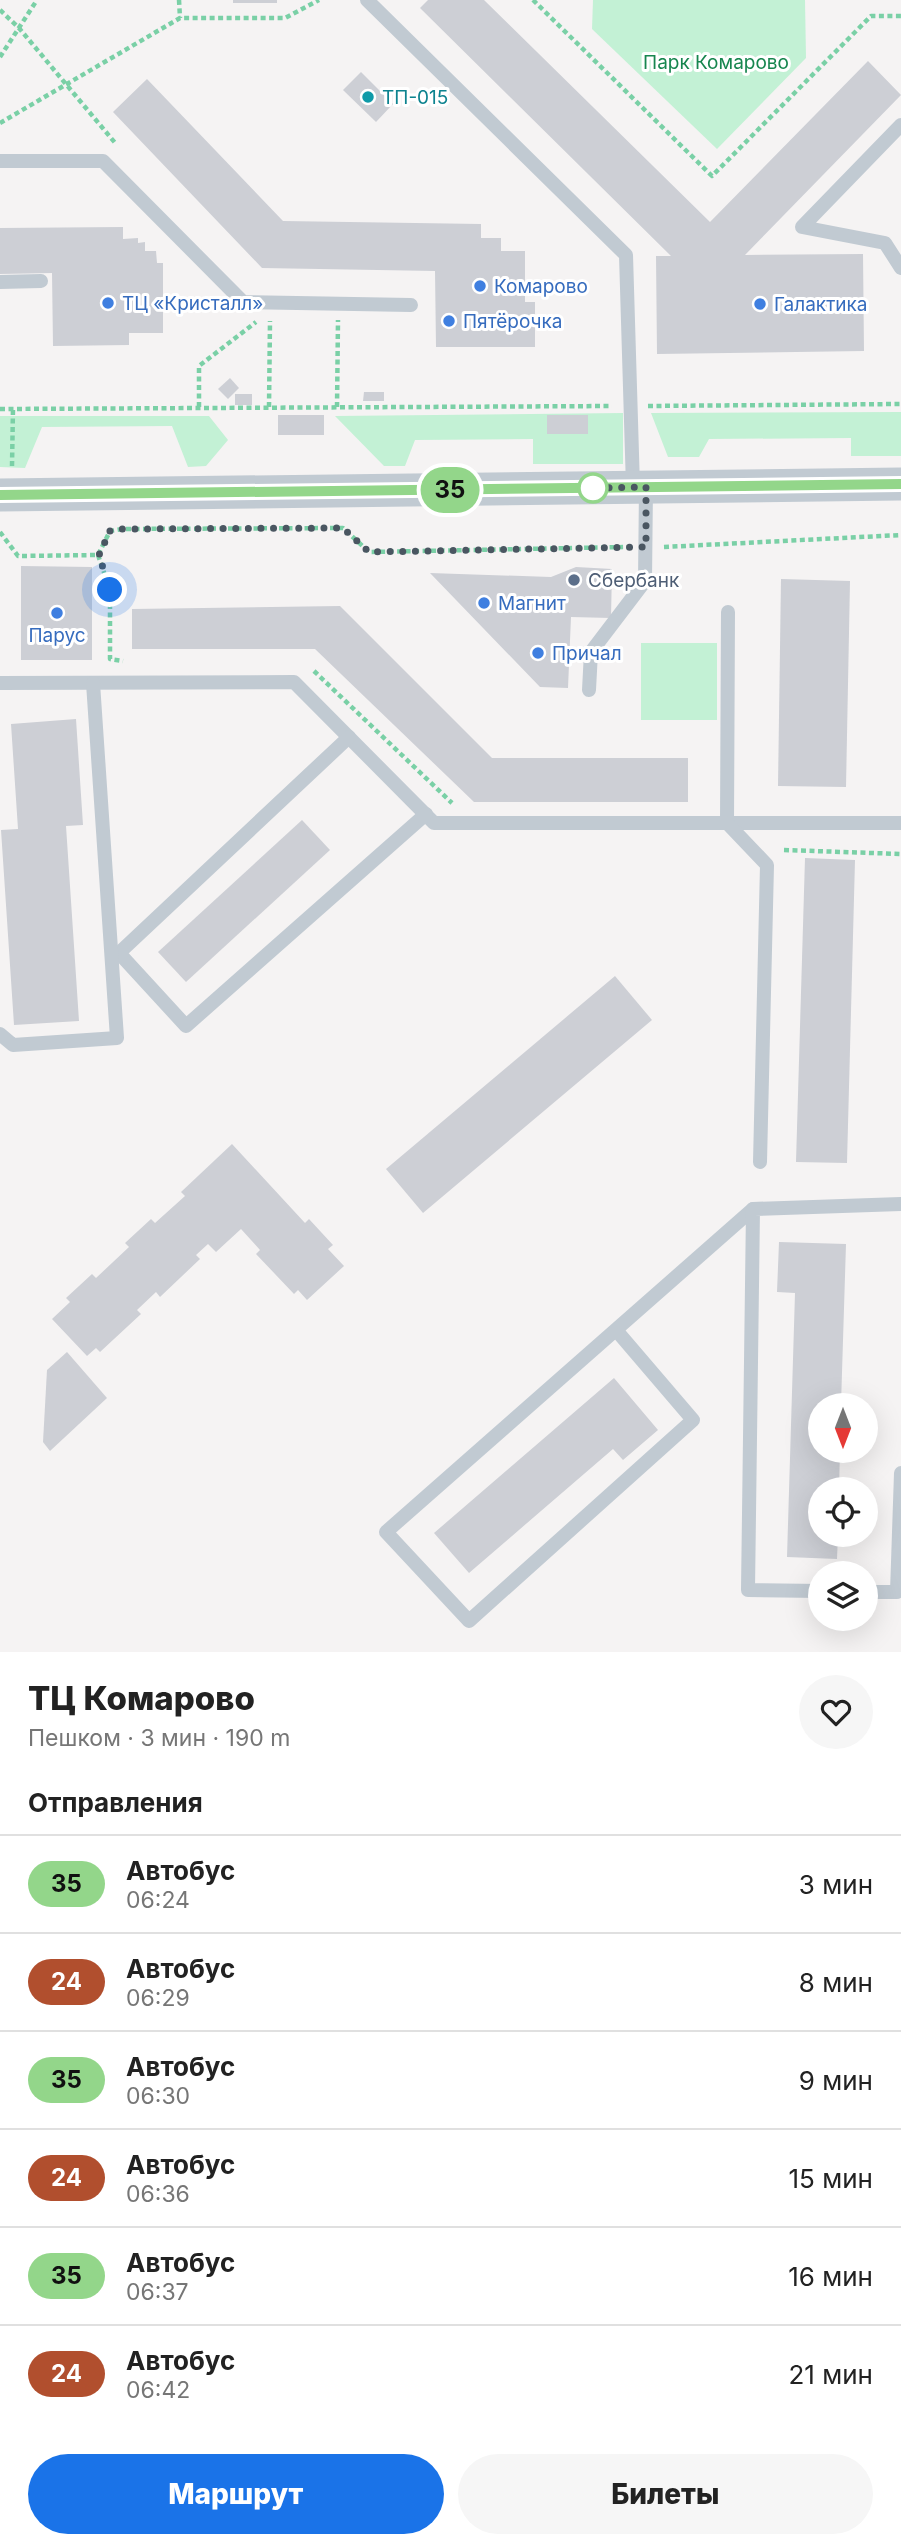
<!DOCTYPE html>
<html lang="ru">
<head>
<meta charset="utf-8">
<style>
	:root { --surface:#fff; --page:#f6f6f6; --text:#222; --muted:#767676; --line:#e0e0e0; --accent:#1a73e8 }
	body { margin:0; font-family:Inter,sans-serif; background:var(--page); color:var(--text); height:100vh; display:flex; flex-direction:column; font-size:26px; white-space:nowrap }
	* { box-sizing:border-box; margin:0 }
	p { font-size:23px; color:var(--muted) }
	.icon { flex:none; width:38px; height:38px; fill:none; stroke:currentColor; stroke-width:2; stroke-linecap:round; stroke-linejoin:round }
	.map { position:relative; height:1652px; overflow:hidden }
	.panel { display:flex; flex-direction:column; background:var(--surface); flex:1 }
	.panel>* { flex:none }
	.badge { padding:0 14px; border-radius:23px; font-size:24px; line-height:46px }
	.needle { width:46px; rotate:180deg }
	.tools { position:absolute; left:808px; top:1393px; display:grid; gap:14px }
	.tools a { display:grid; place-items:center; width:70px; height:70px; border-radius:50%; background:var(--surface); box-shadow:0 7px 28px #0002; font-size:35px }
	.you { position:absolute; width:35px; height:35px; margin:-18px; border:5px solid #fff; border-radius:50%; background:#1a73e8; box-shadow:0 0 0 10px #1a73e833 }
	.map>.badge { position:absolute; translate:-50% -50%; box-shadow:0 0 0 4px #fff }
	h2 { padding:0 28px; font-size:26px; line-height:63px }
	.round { display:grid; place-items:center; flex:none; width:74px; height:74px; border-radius:37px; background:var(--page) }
	.overview { display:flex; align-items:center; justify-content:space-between; height:119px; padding:0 28px }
	h1 { font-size:33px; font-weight:800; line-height:52px }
	.cta { display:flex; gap:14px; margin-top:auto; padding:14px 28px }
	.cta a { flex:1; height:80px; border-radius:42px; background:var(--accent); color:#fff; font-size:28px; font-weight:800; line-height:80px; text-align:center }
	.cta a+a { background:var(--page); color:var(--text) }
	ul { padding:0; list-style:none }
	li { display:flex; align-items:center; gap:21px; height:98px; padding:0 28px; border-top:2px solid var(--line) }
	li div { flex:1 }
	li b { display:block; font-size:26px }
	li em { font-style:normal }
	li .badge { min-width:77px; font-weight:700; text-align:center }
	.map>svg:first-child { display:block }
</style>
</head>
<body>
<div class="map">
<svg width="901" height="1652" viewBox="0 0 901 1652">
	<rect width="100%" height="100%" fill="#f5f3f3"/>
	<g fill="#c3f1d5">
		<polygon points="593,0 805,0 806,58 717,149 592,29"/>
		<polygon points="901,412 901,456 851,456 851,438 709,439 699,457 668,457 651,413"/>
		<polygon points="623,413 623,464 533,464 533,439 415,440 405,466 384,466 335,416"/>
		<polygon points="0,416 209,416 228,440 206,466 188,467 172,426 42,427 25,468 0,467"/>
		<rect x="641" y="643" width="76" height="77"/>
	</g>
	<g fill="#cdcfd5">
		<rect x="233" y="0" width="44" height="3"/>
		<polygon points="428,0 484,0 710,222 868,61 901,95 745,255 863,254 864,351 657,354 656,256 671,256 420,8"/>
		<polygon points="361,72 393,104 376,122 343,90"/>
		<polygon points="147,79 283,221 481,224 481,238 501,238 501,251 525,251 525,302 535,302 535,347 436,347 435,271 262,268 113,112"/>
		<polygon points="123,227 123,239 138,238 138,243 145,242 145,251 156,251 157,263 163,263 163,333 129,333 129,345 53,346 52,273 0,274 0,228"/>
		<polygon points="230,378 239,388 228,399 218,389"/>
		<polygon points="364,392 384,392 384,401 363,401"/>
		<rect x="235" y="394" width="17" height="11"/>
		<rect x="278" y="415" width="46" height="20"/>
		<rect x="547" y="415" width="41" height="19"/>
		<polygon points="21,566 92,567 92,660 21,660"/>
		<polygon points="576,567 612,569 611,618 571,617 568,688 540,687 430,573 551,577"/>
		<polygon points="781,579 850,581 846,787 778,786"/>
		<polygon points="340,606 492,758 688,758 688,802 474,802 315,649 132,649 132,609"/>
		<polygon points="76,719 83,825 66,826 79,1021 14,1025 1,830 18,829 11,724"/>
		<polygon points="302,820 330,850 186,982 158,952"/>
		<polygon points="805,858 855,860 847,1163 796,1162"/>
		<polygon points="615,976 652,1020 423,1213 386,1169"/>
		<polygon points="232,1144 305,1223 309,1219 333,1245 328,1249 344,1266 307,1300 298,1290 294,1294 256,1254 260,1250 241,1229 216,1252 208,1244 196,1255 200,1259 160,1297 156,1292 137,1310 141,1314 100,1352 96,1348 87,1356 52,1319 70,1302 66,1298 92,1274 96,1278 129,1247 125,1243 151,1219 155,1223 185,1196 181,1192"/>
		<polygon points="779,1242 846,1244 841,1405 821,1405 821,1451 840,1451 839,1489 821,1489 821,1535 838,1535 837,1559 787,1557 795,1293 777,1292"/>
		<polygon points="67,1352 107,1398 50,1451 43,1442 47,1370"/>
		<polygon points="614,1378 658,1430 623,1460 613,1449 469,1573 434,1533"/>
	</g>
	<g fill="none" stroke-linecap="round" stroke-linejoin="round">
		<g stroke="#7ad0a6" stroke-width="4.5" stroke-dasharray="5 3.5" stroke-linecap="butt">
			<polyline points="179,0 180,18"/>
			<polyline points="533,0 712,176 871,16 901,16"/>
			<polyline points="0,10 19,28 116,144"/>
			<polyline points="0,57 37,0"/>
			<polyline points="0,123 180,18 285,18 319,0"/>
			<polyline points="648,406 901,404"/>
			<polyline points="199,407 199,366 256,322"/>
			<polyline points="269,407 270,321"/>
			<polyline points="337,407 338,320"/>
			<polyline points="0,409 612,406"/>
			<polyline points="12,466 13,408"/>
			<polyline points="0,532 18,556 98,555 110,531 123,529 343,528 369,552 627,547"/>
			<polyline points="664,547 901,535"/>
			<polyline points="98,555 110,590 110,659 123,661"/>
			<polyline points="314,671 452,803"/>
			<polyline points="784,850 901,854"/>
		</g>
		<g stroke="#c1cad2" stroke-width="14">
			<polyline points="367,0 626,255 633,487"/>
			<polyline points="901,125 802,227 885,243 901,268"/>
			<polyline points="0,161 103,161 243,302 411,305"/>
			<polyline points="0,282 41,281"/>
			<polyline points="728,612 727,823 901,823"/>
			<polyline points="0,683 294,682 434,823 727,823 767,865 760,1162"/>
			<polyline points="589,690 591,652 645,581 646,487"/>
			<polyline points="349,737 119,953 186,1026 426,814"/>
			<polyline points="0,1034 13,1045 117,1038 93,683"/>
			<polyline points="616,1330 693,1420 469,1621 386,1532 753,1209"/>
			<polyline points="821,1591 748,1590 753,1209 901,1204"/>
			<polyline points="866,1592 897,1592 901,1473"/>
		</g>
		<polyline stroke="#c1cad2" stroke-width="33" points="0,495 901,484"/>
	</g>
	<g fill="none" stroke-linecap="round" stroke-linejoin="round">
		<defs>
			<polyline id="line" points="0,495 901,484"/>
		</defs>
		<use href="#line" stroke="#fff" stroke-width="16"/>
		<use href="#line" stroke="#93d68a" stroke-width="10"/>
		<polyline stroke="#4a5661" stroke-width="7" stroke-dasharray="0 12.6" points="110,590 99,555 110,531 123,529 343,528 369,552 646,547 646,487 593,488"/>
	</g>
	<circle fill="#0f9aa8" stroke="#fff" stroke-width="2.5" cx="368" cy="97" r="7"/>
	<g fill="#3f7fe0" stroke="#fff" stroke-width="2.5">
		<circle cx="480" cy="286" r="7"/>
		<circle cx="108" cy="303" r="7"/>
		<circle cx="760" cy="304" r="7"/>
		<circle cx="449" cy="321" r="7"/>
		<circle cx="484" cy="603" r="7"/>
		<circle cx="57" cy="613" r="7"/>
		<circle cx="538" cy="653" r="7"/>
	</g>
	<circle fill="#fff" stroke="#93d68a" stroke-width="3.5" cx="593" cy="488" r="14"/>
	<circle fill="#5c6f8a" stroke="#fff" stroke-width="2.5" cx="574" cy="580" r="7"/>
	<g text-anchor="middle" stroke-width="6" stroke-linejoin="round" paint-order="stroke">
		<g font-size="19" fill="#17864f" stroke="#fff">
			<text x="716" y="69">Парк Комарово</text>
		</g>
		<g font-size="19" fill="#0d838f" stroke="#fff" text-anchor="start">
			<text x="382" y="104">ТП-015</text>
		</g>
		<g font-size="19" fill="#366cbe" stroke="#fff" text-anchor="start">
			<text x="494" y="293">Комарово</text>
			<text x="122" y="310">ТЦ «Кристалл»</text>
			<text x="774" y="311">Галактика</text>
			<text x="463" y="328">Пятёрочка</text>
			<text x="498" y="610">Магнит</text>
			<text x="57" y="642" text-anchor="middle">Парус</text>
			<text x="552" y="660">Причал</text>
		</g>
		<g font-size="19" fill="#4e5e75" stroke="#fff" text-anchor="start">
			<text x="588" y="587">Сбербанк</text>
		</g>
	</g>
</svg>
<div class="tools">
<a><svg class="needle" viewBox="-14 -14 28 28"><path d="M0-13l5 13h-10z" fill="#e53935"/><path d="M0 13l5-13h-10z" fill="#767676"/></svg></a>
<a><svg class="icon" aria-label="locate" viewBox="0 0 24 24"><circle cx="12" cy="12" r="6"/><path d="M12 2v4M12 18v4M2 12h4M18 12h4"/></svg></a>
<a><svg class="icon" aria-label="layers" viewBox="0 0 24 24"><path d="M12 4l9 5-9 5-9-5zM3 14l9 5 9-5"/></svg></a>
</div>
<div class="you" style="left:110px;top:590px"></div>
<b class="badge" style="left:450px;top:490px;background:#93d68a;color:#111">35</b>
</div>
<section class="panel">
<div class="overview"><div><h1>ТЦ Комарово</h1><p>Пешком · 3 мин · 190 m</p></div><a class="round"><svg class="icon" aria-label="heart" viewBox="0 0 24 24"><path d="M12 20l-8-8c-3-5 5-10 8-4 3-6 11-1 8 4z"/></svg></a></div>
<h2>Отправления</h2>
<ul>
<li><span class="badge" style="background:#93d68a;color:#111">35</span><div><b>Автобус</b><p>06:24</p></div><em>3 мин</em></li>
<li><span class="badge" style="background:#b14f2e;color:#fff">24</span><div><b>Автобус</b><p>06:29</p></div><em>8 мин</em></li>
<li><span class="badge" style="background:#93d68a;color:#111">35</span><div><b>Автобус</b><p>06:30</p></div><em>9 мин</em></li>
<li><span class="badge" style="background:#b14f2e;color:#fff">24</span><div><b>Автобус</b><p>06:36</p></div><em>15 мин</em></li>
<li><span class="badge" style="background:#93d68a;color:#111">35</span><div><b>Автобус</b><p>06:37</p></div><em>16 мин</em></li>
<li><span class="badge" style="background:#b14f2e;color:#fff">24</span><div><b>Автобус</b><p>06:42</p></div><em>21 мин</em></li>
</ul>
<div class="cta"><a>Маршрут</a><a>Билеты</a></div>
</section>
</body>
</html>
